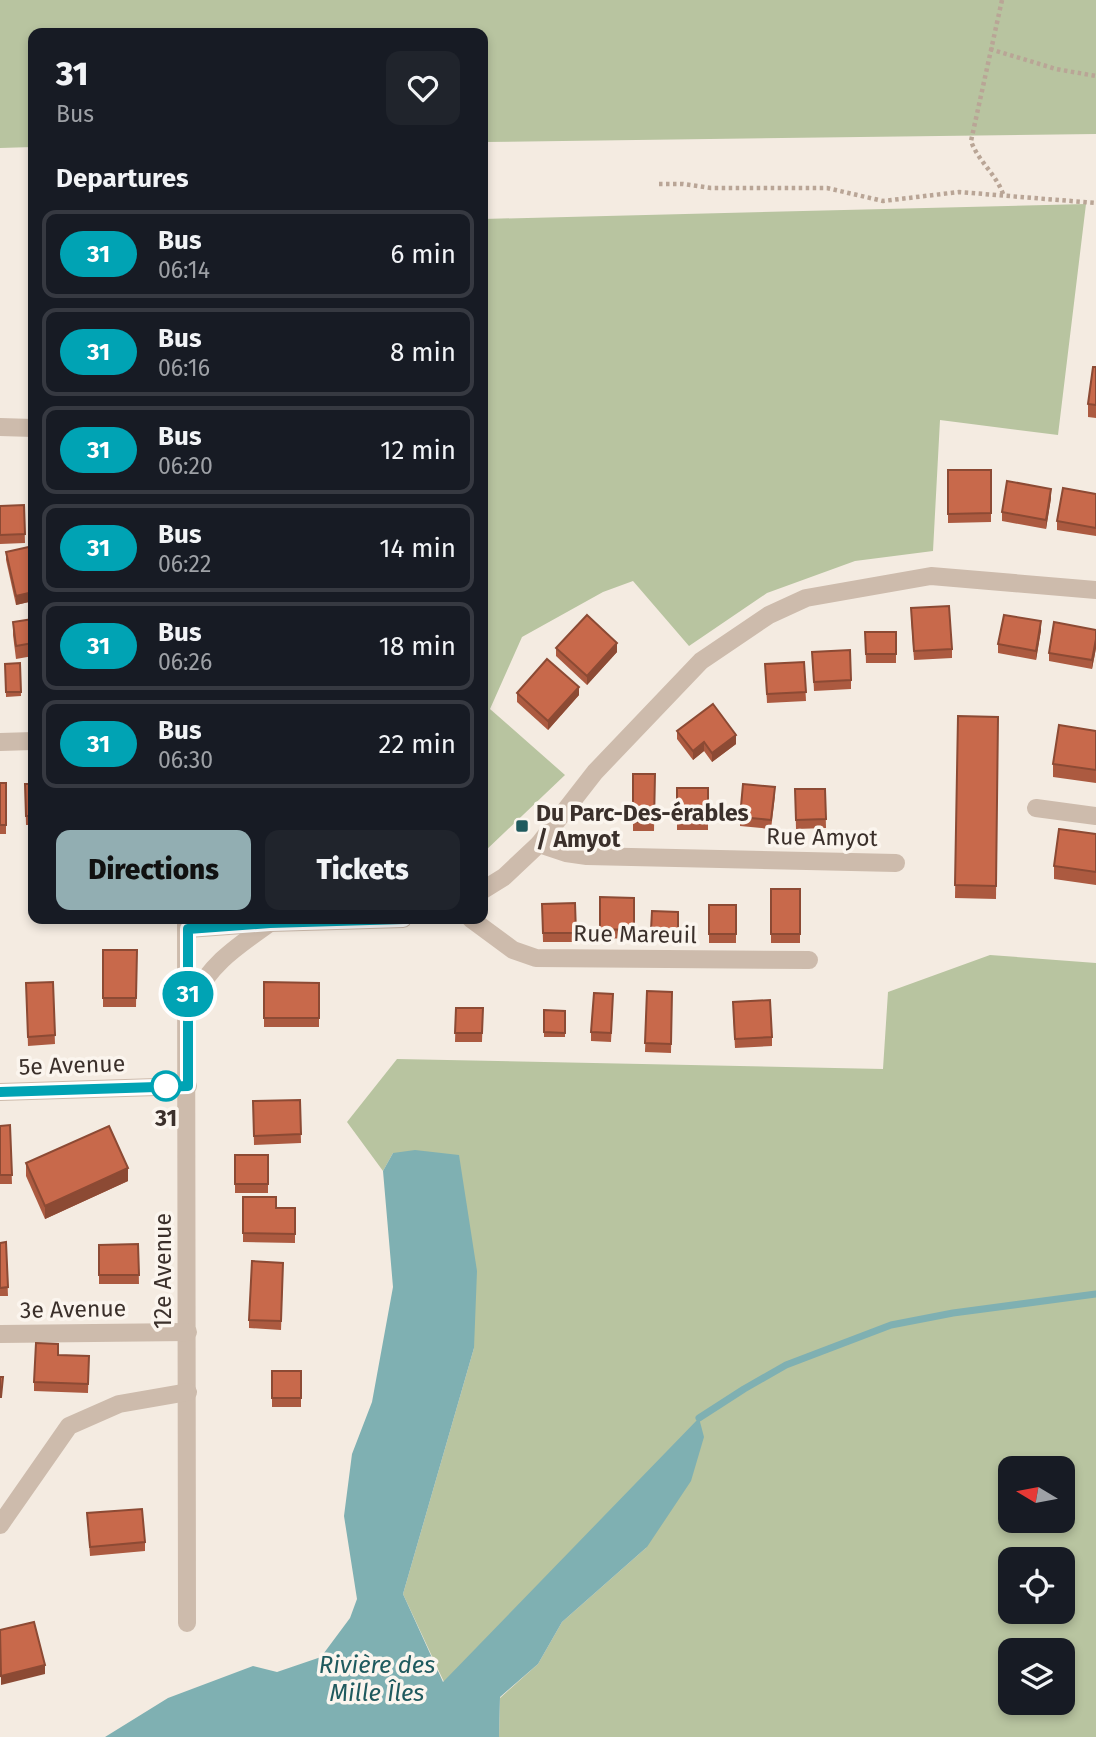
<!DOCTYPE html>
<html lang="en">
<head>
<meta charset="utf-8">
<style>
	:root { --surface:#171b24; --page:#20242c; --text:#f1f3f6; --muted:#9ea1a6; --line:#363941; --accent:#92aeb2 }
	body { margin:0; font-family:"Fira Sans",sans-serif; background:var(--page); color:var(--text); height:100vh; display:flex; flex-direction:column; font-size:26px; white-space:nowrap }
	* { box-sizing:border-box; margin:0 }
	p { font-size:23px; color:var(--muted) }
	.icon { flex:none; width:38px; height:38px; fill:none; stroke:currentColor; stroke-width:2; stroke-linecap:round; stroke-linejoin:round }
	.map { position:relative; flex:1; overflow:hidden }
	.sheet { position:absolute; left:28px; top:28px; width:460px; height:896px; display:flex; flex-direction:column; background:var(--surface); border-radius:14px; box-shadow:0 4px 10px #0003 }
	.sheet>* { flex:none }
	.badge { padding:0 14px; border-radius:23px; font-size:24px; line-height:46px }
	.needle { width:46px; rotate:280deg }
	.controls { position:absolute; left:998px; top:1456px; display:grid; gap:14px }
	.controls a { display:grid; place-items:center; width:77px; height:77px; border-radius:14px; background:var(--surface); box-shadow:0 4px 10px #0003; font-size:35px }
	.map>.badge { position:absolute; translate:-50% -50%; box-shadow:0 0 0 4px #fff }
	h2 { padding:0 28px; font-size:26px; line-height:63px }
	.round { display:grid; place-items:center; flex:none; width:74px; height:74px; border-radius:14px; background:var(--page) }
	.summary { display:flex; align-items:center; justify-content:space-between; height:119px; padding:0 28px }
	h1 { font-size:33px; font-weight:800; line-height:52px }
	.button { display:flex; gap:14px; margin-top:auto; padding:14px 28px }
	.button a { flex:1; height:80px; border-radius:14px; background:var(--accent); color:#111; font-size:28px; font-weight:800; line-height:80px; text-align:center }
	.button a+a { background:var(--page); color:var(--text) }
	ul { padding:0; list-style:none }
	li { display:flex; align-items:center; gap:21px; height:88px; margin:0 14px 10px; padding:0 14px; border:4px solid var(--line); border-radius:14px }
	li div { flex:1 }
	li b { display:block; font-size:26px }
	li em { font-style:normal }
	li .badge { min-width:77px; font-weight:700; text-align:center }
	.map>svg:first-child { display:block }
</style>
</head>
<body>
<div class="map">
<svg width="1096" height="1737" viewBox="0 0 1096 1737">
	<rect width="100%" height="100%" fill="#f4ebe1"/>
	<g fill="#b8c4a0" fill-rule="evenodd">
		<polygon points="0,0 1096,0 1096,134 483,142 483,33 33,33 33,147 0,148"/>
		<polygon points="1086,204 1058,435 940,420 933,551 855,561 767,593 689,646 633,581 603,592 522,637 490,709 565,775 483,853 483,219"/>
		<path d="M990 955 1096 963V1737H499L500 1698 538 1664 562 1622 647 1547 503 1622 444 1682 403 1594 474 1348 393 1153 383 1171 347 1122 397 1059 883 1069 888 992ZM1010 1468H1062V1521H1010ZM1010 1559H1062V1612H1010ZM1010 1650H1062V1703H1010Z"/>
	</g>
	<polygon fill="#7fb0b2" points="415,1150 459,1155 477,1271 474,1348 403,1594 443,1682 699,1418 704,1437 691,1481 647,1547 562,1622 538,1664 500,1697 499,1737 105,1737 168,1698 253,1666 277,1672 321,1657 350,1618 357,1599 344,1516 352,1454 372,1402 393,1287 383,1171 393,1153"/>
	<g fill="none" stroke-linecap="round" stroke-linejoin="round">
		<polyline stroke="#7fb0b2" stroke-width="7" points="699,1418 744,1389 786,1365 891,1325 953,1313 1096,1294"/>
		<g stroke="#b9a596" stroke-width="4.5" stroke-dasharray="3.5 3.5" stroke-linecap="butt">
			<path d="M1002 0 971 141C978 161 996 174 1003 194"/>
			<polyline points="990,49 1056,69 1096,76"/>
			<polyline points="659,184 683,184 711,188 827,188 883,201 959,192 1096,203"/>
		</g>
		<g stroke="#cdbbac" stroke-width="18">
			<polyline points="0,427 33,428"/>
			<polyline points="0,742 33,741"/>
			<polyline points="1036,808 1096,816"/>
			<polyline points="539,844 566,853 587,856 896,863"/>
			<polyline points="483,890 504,877 539,844 595,772 701,661 769,615 806,598 931,576 1096,590"/>
			<polyline points="186,919 187,1623"/>
			<polyline points="471,919 513,950 536,958 809,960"/>
			<polyline points="188,929 270,923 403,919"/>
			<path d="M190 1003C211 963 235 948 270 923"/>
			<polyline points="0,1092 188,1086"/>
			<polyline points="0,1334 188,1332"/>
			<polyline points="0,1525 69,1426 119,1404 188,1392"/>
		</g>
	</g>
	<g fill="#ac5a40">
		<polygon points="1096,367 1096,418 1088,417 1088,404"/>
		<polygon points="948,470 991,470 991,522 948,523"/>
		<polygon points="1096,494 1096,536 1057,530 1057,521"/>
		<polygon points="1051,498 1046,529 1002,521 1002,512"/>
		<polygon points="24,505 25,543 0,544 0,506"/>
		<polygon points="33,546 33,601 16,605 6,560 6,552"/>
		<polygon points="911,617 952,649 952,658 914,660"/>
		<polygon points="33,619 33,656 16,659 13,635 13,622"/>
		<polygon points="1041,630 1036,660 998,653 998,644"/>
		<polygon points="1096,630 1096,648 1092,669 1049,661 1049,653"/>
		<polygon points="865,632 896,632 896,663 866,663"/>
		<polygon points="556,648 617,652 587,685 556,656"/>
		<polygon points="812,652 851,680 851,689 814,691"/>
		<polygon points="804,662 806,701 767,703 765,664"/>
		<polygon points="20,663 21,696 6,697 5,664"/>
		<polygon points="517,693 579,695 548,730 517,702"/>
		<polygon points="958,716 998,717 996,899 955,898"/>
		<polygon points="677,731 736,744 712,762 704,751 693,760 677,739"/>
		<polygon points="1096,731 1096,783 1053,777 1053,764"/>
		<polygon points="633,774 655,774 654,831 633,831"/>
		<rect x="0" y="783" width="6" height="51"/>
		<polygon points="25,784 33,784 33,825 26,825"/>
		<rect x="677" y="788" width="31" height="42"/>
		<polygon points="795,789 825,789 826,828 796,829"/>
		<polygon points="775,796 771,829 740,826 740,817"/>
		<polygon points="1096,834 1096,885 1054,879 1054,866"/>
		<rect x="771" y="889" width="29" height="54"/>
		<polygon points="600,897 634,898 634,939 600,938"/>
		<polygon points="575,903 576,942 543,942 542,904"/>
		<rect x="709" y="905" width="27" height="38"/>
		<polygon points="652,911 678,912 678,936 651,935"/>
		<polygon points="103,950 137,950 136,1007 103,1007"/>
		<polygon points="53,982 55,1044 28,1046 26,983"/>
		<polygon points="264,982 319,983 319,1027 264,1027"/>
		<polygon points="647,991 672,992 671,1053 645,1052"/>
		<polygon points="613,1003 611,1042 591,1041 591,1032"/>
		<polygon points="456,1008 483,1008 482,1042 455,1042"/>
		<polygon points="544,1010 565,1011 565,1037 544,1037"/>
		<polygon points="733,1011 772,1037 772,1046 735,1048"/>
		<polygon points="300,1100 301,1143 254,1145 253,1101"/>
		<polygon points="10,1125 12,1184 0,1184 0,1126"/>
		<rect x="235" y="1155" width="33" height="38"/>
		<polygon points="26,1163 128,1181 45,1219 26,1176"/>
		<polygon points="243,1197 276,1208 295,1208 295,1243 243,1242"/>
		<polygon points="6,1242 8,1296 0,1296 0,1243"/>
		<polygon points="138,1244 139,1284 99,1284 99,1245"/>
		<polygon points="283,1272 281,1330 249,1328 249,1320"/>
		<polygon points="58,1355 89,1356 88,1393 34,1391 34,1382"/>
		<rect x="272" y="1371" width="29" height="36"/>
		<polygon points="87,1513 145,1542 145,1551 90,1556"/>
	</g>
	<g fill="#8c4a34">
		<polygon points="1051,489 1051,498 1046,529 1046,520"/>
		<polygon points="33,592 33,601 16,605 16,596"/>
		<polygon points="1041,621 1041,630 1036,660 1036,651"/>
		<polygon points="1096,639 1096,648 1092,669 1092,660"/>
		<polygon points="617,643 617,652 587,685 587,676"/>
		<polygon points="579,687 579,695 548,730 548,721"/>
		<polygon points="736,735 736,744 712,762 712,753"/>
		<polygon points="704,742 704,751 693,760 693,751"/>
		<polygon points="128,1168 128,1181 45,1219 45,1206"/>
		<polygon points="45,1665 45,1674 1,1685 1,1676"/>
	</g>
	<g fill="#c8694b" stroke="#8c4a34" stroke-width="2">
		<polygon points="1093,367 1096,367 1096,405 1088,404"/>
		<polygon points="948,470 991,470 991,513 948,514"/>
		<polygon points="1007,481 1051,489 1046,520 1002,512"/>
		<polygon points="1063,488 1096,494 1096,528 1057,521"/>
		<polygon points="24,505 25,534 0,535 0,506"/>
		<polygon points="33,546 33,592 16,596 6,552"/>
		<polygon points="949,606 952,649 914,651 911,608"/>
		<polygon points="587,615 617,643 587,676 556,648"/>
		<polygon points="1004,615 1041,621 1036,651 998,644"/>
		<polygon points="33,619 33,643 16,646 13,622"/>
		<polygon points="1054,622 1096,630 1096,639 1092,660 1049,653"/>
		<polygon points="865,632 896,632 896,654 866,654"/>
		<polygon points="850,650 851,680 814,682 812,652"/>
		<polygon points="547,659 579,687 548,721 517,693"/>
		<polygon points="804,662 806,692 767,694 765,664"/>
		<polygon points="20,663 21,692 6,692 5,664"/>
		<polygon points="713,704 736,735 712,753 704,742 693,751 677,731"/>
		<polygon points="958,716 998,717 996,886 955,885"/>
		<polygon points="1059,725 1096,731 1096,770 1053,764"/>
		<polygon points="633,774 655,774 654,822 633,822"/>
		<rect x="0" y="783" width="6" height="42"/>
		<polygon points="25,784 33,784 33,816 26,816"/>
		<polygon points="743,784 775,787 771,820 740,817"/>
		<polygon points="677,788 708,788 708,822 677,821"/>
		<polygon points="795,789 825,789 826,819 796,820"/>
		<polygon points="1059,829 1096,834 1096,872 1054,866"/>
		<rect x="771" y="889" width="29" height="45"/>
		<polygon points="600,897 634,898 634,930 600,929"/>
		<polygon points="575,903 576,933 543,933 542,904"/>
		<rect x="709" y="905" width="27" height="29"/>
		<polygon points="652,911 678,912 678,931 651,930"/>
		<polygon points="103,950 137,950 136,998 103,998"/>
		<polygon points="53,982 55,1035 28,1037 26,983"/>
		<polygon points="264,982 319,983 319,1018 264,1018"/>
		<polygon points="647,991 672,992 671,1044 645,1043"/>
		<polygon points="594,993 613,994 611,1033 591,1032"/>
		<polygon points="770,1000 772,1037 735,1039 733,1002"/>
		<polygon points="456,1008 483,1008 482,1033 455,1033"/>
		<polygon points="544,1010 565,1011 565,1033 544,1032"/>
		<polygon points="300,1100 301,1134 254,1136 253,1101"/>
		<polygon points="10,1125 12,1175 0,1175 0,1126"/>
		<polygon points="109,1126 128,1168 45,1206 26,1163"/>
		<rect x="235" y="1155" width="33" height="29"/>
		<polygon points="243,1197 276,1197 276,1208 295,1208 295,1234 243,1233"/>
		<polygon points="6,1242 8,1287 0,1288 0,1243"/>
		<polygon points="138,1244 139,1275 99,1275 99,1245"/>
		<polygon points="252,1261 283,1263 281,1321 249,1320"/>
		<polygon points="36,1343 58,1344 58,1355 89,1356 88,1384 34,1382"/>
		<rect x="272" y="1371" width="29" height="27"/>
		<polygon points="0,1377 3,1377 1,1397 0,1397"/>
		<polygon points="142,1509 145,1542 90,1547 87,1513"/>
		<polygon points="34,1622 45,1665 1,1676 0,1630"/>
	</g>
	<g fill="none" stroke-linecap="round" stroke-linejoin="round">
		<defs>
			<polyline id="line" points="0,1092 188,1086 188,929 270,923 403,919"/>
		</defs>
		<use href="#line" stroke="#fff" stroke-width="16"/>
		<use href="#line" stroke="#00a3b4" stroke-width="10"/>
	</g>
	<rect fill="#1f5a5e" stroke="#fbf5ee" stroke-width="2.5" x="515" y="819" width="14" height="14" rx="3.5"/>
	<circle fill="#fff" stroke="#00a3b4" stroke-width="3.5" cx="166" cy="1086" r="14"/>
	<g text-anchor="middle" stroke-width="7" stroke-linejoin="round" paint-order="stroke">
		<g font-size="23" font-weight="bold" fill="#3b302b" stroke="#fbf5ee" text-anchor="start">
			<text x="536" y="821">Du Parc-Des-érables<tspan x="536" dy="26">/ Amyot</tspan></text>
		</g>
		<g font-size="23" fill="#3b302b" stroke="#fbf5ee">
			<text transform="translate(822 837) rotate(1)" y="8">Rue Amyot</text>
			<text transform="translate(635 934) rotate(1)" y="8">Rue Mareuil</text>
			<text transform="translate(72 1065) rotate(-2)" y="8">5e Avenue</text>
			<text transform="translate(163 1271) rotate(-90)" y="8">12e Avenue</text>
			<text transform="translate(73 1309) rotate(-1)" y="8">3e Avenue</text>
		</g>
		<g font-size="23" font-weight="bold" fill="#3b302b" stroke="#fbf5ee">
			<text x="166" y="1126">31</text>
		</g>
		<g font-size="24" font-style="italic" fill="#1f5a5e" stroke="#fbf5ee">
			<text x="377" y="1673">Rivière des<tspan x="377" dy="28">Mille Îles</tspan></text>
		</g>
	</g>
</svg>
<div class="controls">
<a><svg class="needle" viewBox="-14 -14 28 28"><path d="M0-13l5 13h-10z" fill="#e53935"/><path d="M0 13l5-13h-10z" fill="#9ea1a6"/></svg></a>
<a><svg class="icon" aria-label="locate" viewBox="0 0 24 24"><circle cx="12" cy="12" r="6"/><path d="M12 2v4M12 18v4M2 12h4M18 12h4"/></svg></a>
<a><svg class="icon" aria-label="layers" viewBox="0 0 24 24"><path d="M12 4l9 5-9 5-9-5zM3 14l9 5 9-5"/></svg></a>
</div>
<b class="badge" style="left:188px;top:994px;background:#00a3b4;color:#fff">31</b>
<section class="sheet">
<div class="summary"><div><h1>31</h1><p>Bus</p></div><a class="round"><svg class="icon" aria-label="heart" viewBox="0 0 24 24"><path d="M12 20l-8-8c-3-5 5-10 8-4 3-6 11-1 8 4z"/></svg></a></div>
<h2>Departures</h2>
<ul>
<li><span class="badge" style="background:#00a3b4;color:#fff">31</span><div><b>Bus</b><p>06:14</p></div><em>6 min</em></li>
<li><span class="badge" style="background:#00a3b4;color:#fff">31</span><div><b>Bus</b><p>06:16</p></div><em>8 min</em></li>
<li><span class="badge" style="background:#00a3b4;color:#fff">31</span><div><b>Bus</b><p>06:20</p></div><em>12 min</em></li>
<li><span class="badge" style="background:#00a3b4;color:#fff">31</span><div><b>Bus</b><p>06:22</p></div><em>14 min</em></li>
<li><span class="badge" style="background:#00a3b4;color:#fff">31</span><div><b>Bus</b><p>06:26</p></div><em>18 min</em></li>
<li><span class="badge" style="background:#00a3b4;color:#fff">31</span><div><b>Bus</b><p>06:30</p></div><em>22 min</em></li>
</ul>
<div class="button"><a>Directions</a><a>Tickets</a></div>
</section>
</div>
</body>
</html>
